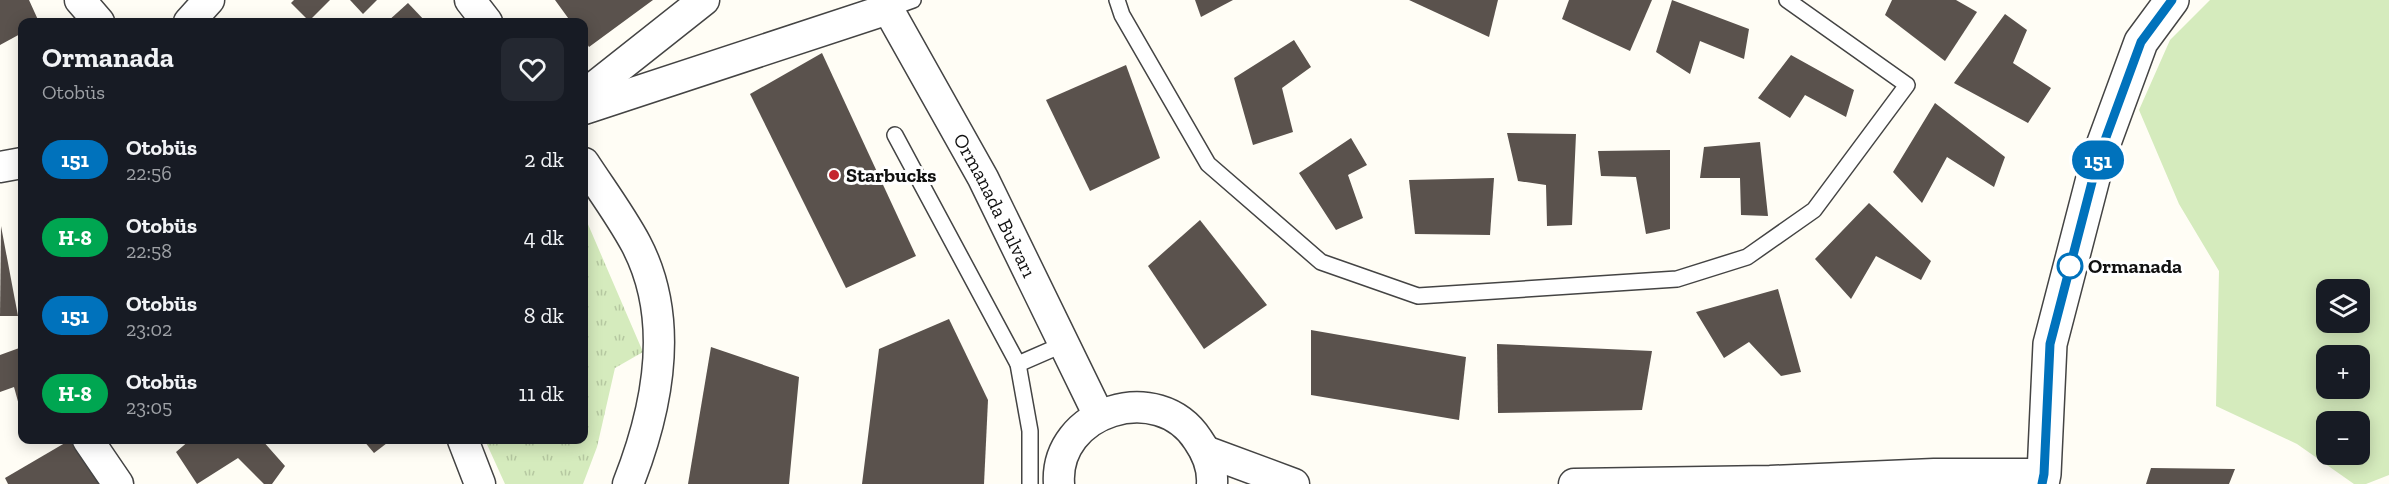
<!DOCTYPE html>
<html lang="tr">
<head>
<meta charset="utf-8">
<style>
	:root { --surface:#171b24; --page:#242831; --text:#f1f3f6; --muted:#9ea1a6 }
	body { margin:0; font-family:"Zilla Slab",serif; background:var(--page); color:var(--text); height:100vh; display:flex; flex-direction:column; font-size:22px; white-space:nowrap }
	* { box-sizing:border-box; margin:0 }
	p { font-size:20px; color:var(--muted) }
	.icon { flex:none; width:33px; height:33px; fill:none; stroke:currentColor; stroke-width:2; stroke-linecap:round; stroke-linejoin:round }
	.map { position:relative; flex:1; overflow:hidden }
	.panel { position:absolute; left:18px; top:18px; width:570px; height:426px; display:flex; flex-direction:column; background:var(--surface); border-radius:12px; box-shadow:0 3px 15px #0003 }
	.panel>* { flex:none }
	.badge { padding:0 12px; border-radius:20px; font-size:21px; line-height:39px }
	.tools { position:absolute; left:2316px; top:279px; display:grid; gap:12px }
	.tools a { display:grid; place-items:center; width:54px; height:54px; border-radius:12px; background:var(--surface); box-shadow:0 3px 15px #0003; font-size:30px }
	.map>.badge { position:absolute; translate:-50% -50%; box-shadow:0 0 0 3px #fff }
	.round { display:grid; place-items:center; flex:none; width:63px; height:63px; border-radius:12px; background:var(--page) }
	.overview { display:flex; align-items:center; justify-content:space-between; height:102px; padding:0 24px }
	h1 { font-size:28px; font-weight:700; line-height:45px }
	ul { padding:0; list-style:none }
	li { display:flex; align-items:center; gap:18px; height:78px; padding:0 24px }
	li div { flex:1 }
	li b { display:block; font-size:22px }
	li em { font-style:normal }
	li .badge { min-width:66px; font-weight:700; text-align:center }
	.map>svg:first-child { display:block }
</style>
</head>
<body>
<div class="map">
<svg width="2389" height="484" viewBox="0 0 2389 484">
	<defs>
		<pattern id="park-tufts" width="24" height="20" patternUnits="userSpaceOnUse" patternTransform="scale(1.5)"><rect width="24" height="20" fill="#d5ebbd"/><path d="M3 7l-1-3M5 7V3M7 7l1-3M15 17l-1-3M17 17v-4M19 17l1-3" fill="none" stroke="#b6c8a1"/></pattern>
	</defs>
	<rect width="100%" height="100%" fill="#fffdf5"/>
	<path fill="#d5ebbd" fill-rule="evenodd" d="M2210 0H2389V475L2366 484H2354L2297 444 2216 406 2219 271 2179 204 2139 110 2170 40ZM2326 290H2360V322H2326ZM2326 356H2360V388H2326ZM2326 422H2360V454H2326Z"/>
	<polygon fill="url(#park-tufts)" points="584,215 643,352 615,368 597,447 583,484 505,484 485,440 584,440"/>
	<g fill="#5a524d">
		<polygon points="0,0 29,0 39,22 22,22 22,33 0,45"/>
		<polygon points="294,0 330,0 309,21 291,3"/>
		<polygon points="350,0 377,0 363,14"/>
		<polygon points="555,0 653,0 589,47 584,39 584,22 571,22"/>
		<polygon points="1195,0 1233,0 1201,17"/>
		<polygon points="1409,0 1498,0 1489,37"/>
		<polygon points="1569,0 1652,0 1630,51 1562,19"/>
		<polygon points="1672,0 1749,29 1744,59 1700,41 1690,74 1656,52"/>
		<polygon points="1892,0 1956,0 1977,12 1945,61 1885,15"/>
		<polygon points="408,3 426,22 387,22"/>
		<polygon points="2005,14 2027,30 2013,63 2051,88 2028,123 1954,83"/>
		<polygon points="1294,40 1311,67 1282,88 1293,132 1253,145 1234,78"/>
		<polygon points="822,53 916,256 846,288 750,94"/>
		<polygon points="1791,55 1854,90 1846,117 1805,95 1790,118 1758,98"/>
		<polygon points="1126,65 1160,158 1090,191 1046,100"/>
		<polygon points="1935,103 2005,157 1994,187 1947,157 1922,203 1893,172"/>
		<polygon points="1507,133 1576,134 1572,225 1547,226 1546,185 1518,181"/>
		<polygon points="1351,138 1367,165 1348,175 1363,218 1336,230 1299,173"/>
		<polygon points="1760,142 1768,216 1741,215 1740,178 1700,178 1704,147"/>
		<polygon points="1670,150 1670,229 1646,234 1636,177 1601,176 1598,151"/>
		<polygon points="1494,178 1490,235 1415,234 1409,180"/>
		<polygon points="1869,203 1931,261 1921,280 1876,256 1851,299 1815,259"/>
		<polygon points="1200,220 1267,305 1204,349 1148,266"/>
		<polygon points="1,226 18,316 0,316"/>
		<polygon points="1778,289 1801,372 1781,376 1749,342 1724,358 1696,312"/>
		<polygon points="949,319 988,400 984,484 862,484 879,349"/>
		<polygon points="1311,330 1466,357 1459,420 1311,395"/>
		<polygon points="1497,344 1652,351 1642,410 1498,413"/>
		<polygon points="22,347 22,416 14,387 0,392 0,355"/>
		<polygon points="711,347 799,377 789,484 688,484"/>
		<polygon points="70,440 74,440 102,484 8,484 5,478"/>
		<polygon points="190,440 262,440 285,466 272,484 264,484 238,458 197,484 176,452"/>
		<polygon points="363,440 391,440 374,453"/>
		<polygon points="2151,468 2235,469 2229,484 2146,484"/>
	</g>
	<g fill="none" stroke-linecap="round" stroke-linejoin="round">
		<defs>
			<g id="service">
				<polyline points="1117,0 1122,15 1208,164 1321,262 1418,296 1677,279 1747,257 1814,210 1907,85 1787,0"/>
				<polyline points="888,9 913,0"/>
				<polyline points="895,135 1018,364 1030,431 1030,484"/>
				<polyline points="1018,364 1064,344"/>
			</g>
			<g id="minor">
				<polyline points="80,0 99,22"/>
				<polyline points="470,0 487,22"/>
				<path id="s1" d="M883 0 983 178 1099 416"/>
				<polyline points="189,22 209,0"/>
				<polyline points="584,95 704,0"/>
				<polyline points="584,109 888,9"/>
				<path d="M584 163C601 189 621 216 636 244 676 320 658 408 628 484"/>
				<polyline points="0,167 22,163"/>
				<polyline points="88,440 118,484"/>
				<polyline points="463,440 480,484"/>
				<polyline points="1205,451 1294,484"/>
				<path d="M1059 484C1054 411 1158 378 1198 440 1207 453 1213 468 1212 484"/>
				<polyline points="1574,484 1770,481 1934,474 2044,474"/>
			</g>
			<polyline id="tertiary" points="2042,484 2044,474 2050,344 2098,159 2141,42 2172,0"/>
		</defs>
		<use href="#service" stroke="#444" stroke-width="18"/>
		<use href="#minor" stroke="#444" stroke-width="33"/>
		<use href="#tertiary" stroke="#444" stroke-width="36"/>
		<use href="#service" stroke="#fff" stroke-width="15"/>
		<use href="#minor" stroke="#fff" stroke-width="30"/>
		<use href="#tertiary" stroke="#fff" stroke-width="33"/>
	</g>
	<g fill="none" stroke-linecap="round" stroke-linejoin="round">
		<defs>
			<polyline id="line" points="2042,484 2044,474 2050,344 2098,159 2141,42 2172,0"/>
		</defs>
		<use href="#line" stroke="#fff" stroke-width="14"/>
		<use href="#line" stroke="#0072bc" stroke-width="9"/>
	</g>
	<circle fill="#c4262e" stroke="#fff" stroke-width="2" cx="834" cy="175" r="6"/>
	<circle fill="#fff" stroke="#0072bc" stroke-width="3" cx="2070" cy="266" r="12"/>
	<g text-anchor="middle" stroke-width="6" stroke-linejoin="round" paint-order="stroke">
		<g font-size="20" font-weight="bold" fill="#111" stroke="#fff" text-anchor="start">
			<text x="846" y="182">Starbucks</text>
		</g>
		<g font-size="20" fill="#111" stroke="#fff">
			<text dy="7" stroke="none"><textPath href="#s1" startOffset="234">Ormanada Bulvarı</textPath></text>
		</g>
		<g font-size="20" font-weight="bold" fill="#111" stroke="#fff" text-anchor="start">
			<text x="2088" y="273">Ormanada</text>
		</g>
	</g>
</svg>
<div class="tools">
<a><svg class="icon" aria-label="layers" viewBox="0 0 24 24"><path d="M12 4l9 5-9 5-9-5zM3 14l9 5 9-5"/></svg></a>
<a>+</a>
<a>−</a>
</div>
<b class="badge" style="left:2098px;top:160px;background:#0072bc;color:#fff">151</b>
<section class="panel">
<div class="overview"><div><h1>Ormanada</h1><p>Otobüs</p></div><a class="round"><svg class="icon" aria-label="heart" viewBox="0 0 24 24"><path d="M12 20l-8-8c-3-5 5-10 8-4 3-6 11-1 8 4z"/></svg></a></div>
<ul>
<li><span class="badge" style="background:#0072bc;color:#fff">151</span><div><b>Otobüs</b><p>22:56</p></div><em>2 dk</em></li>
<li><span class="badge" style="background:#00a651;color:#fff">H-8</span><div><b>Otobüs</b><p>22:58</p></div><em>4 dk</em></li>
<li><span class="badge" style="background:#0072bc;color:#fff">151</span><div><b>Otobüs</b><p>23:02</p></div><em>8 dk</em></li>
<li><span class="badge" style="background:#00a651;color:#fff">H-8</span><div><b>Otobüs</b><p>23:05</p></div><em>11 dk</em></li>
</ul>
</section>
</div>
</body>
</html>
